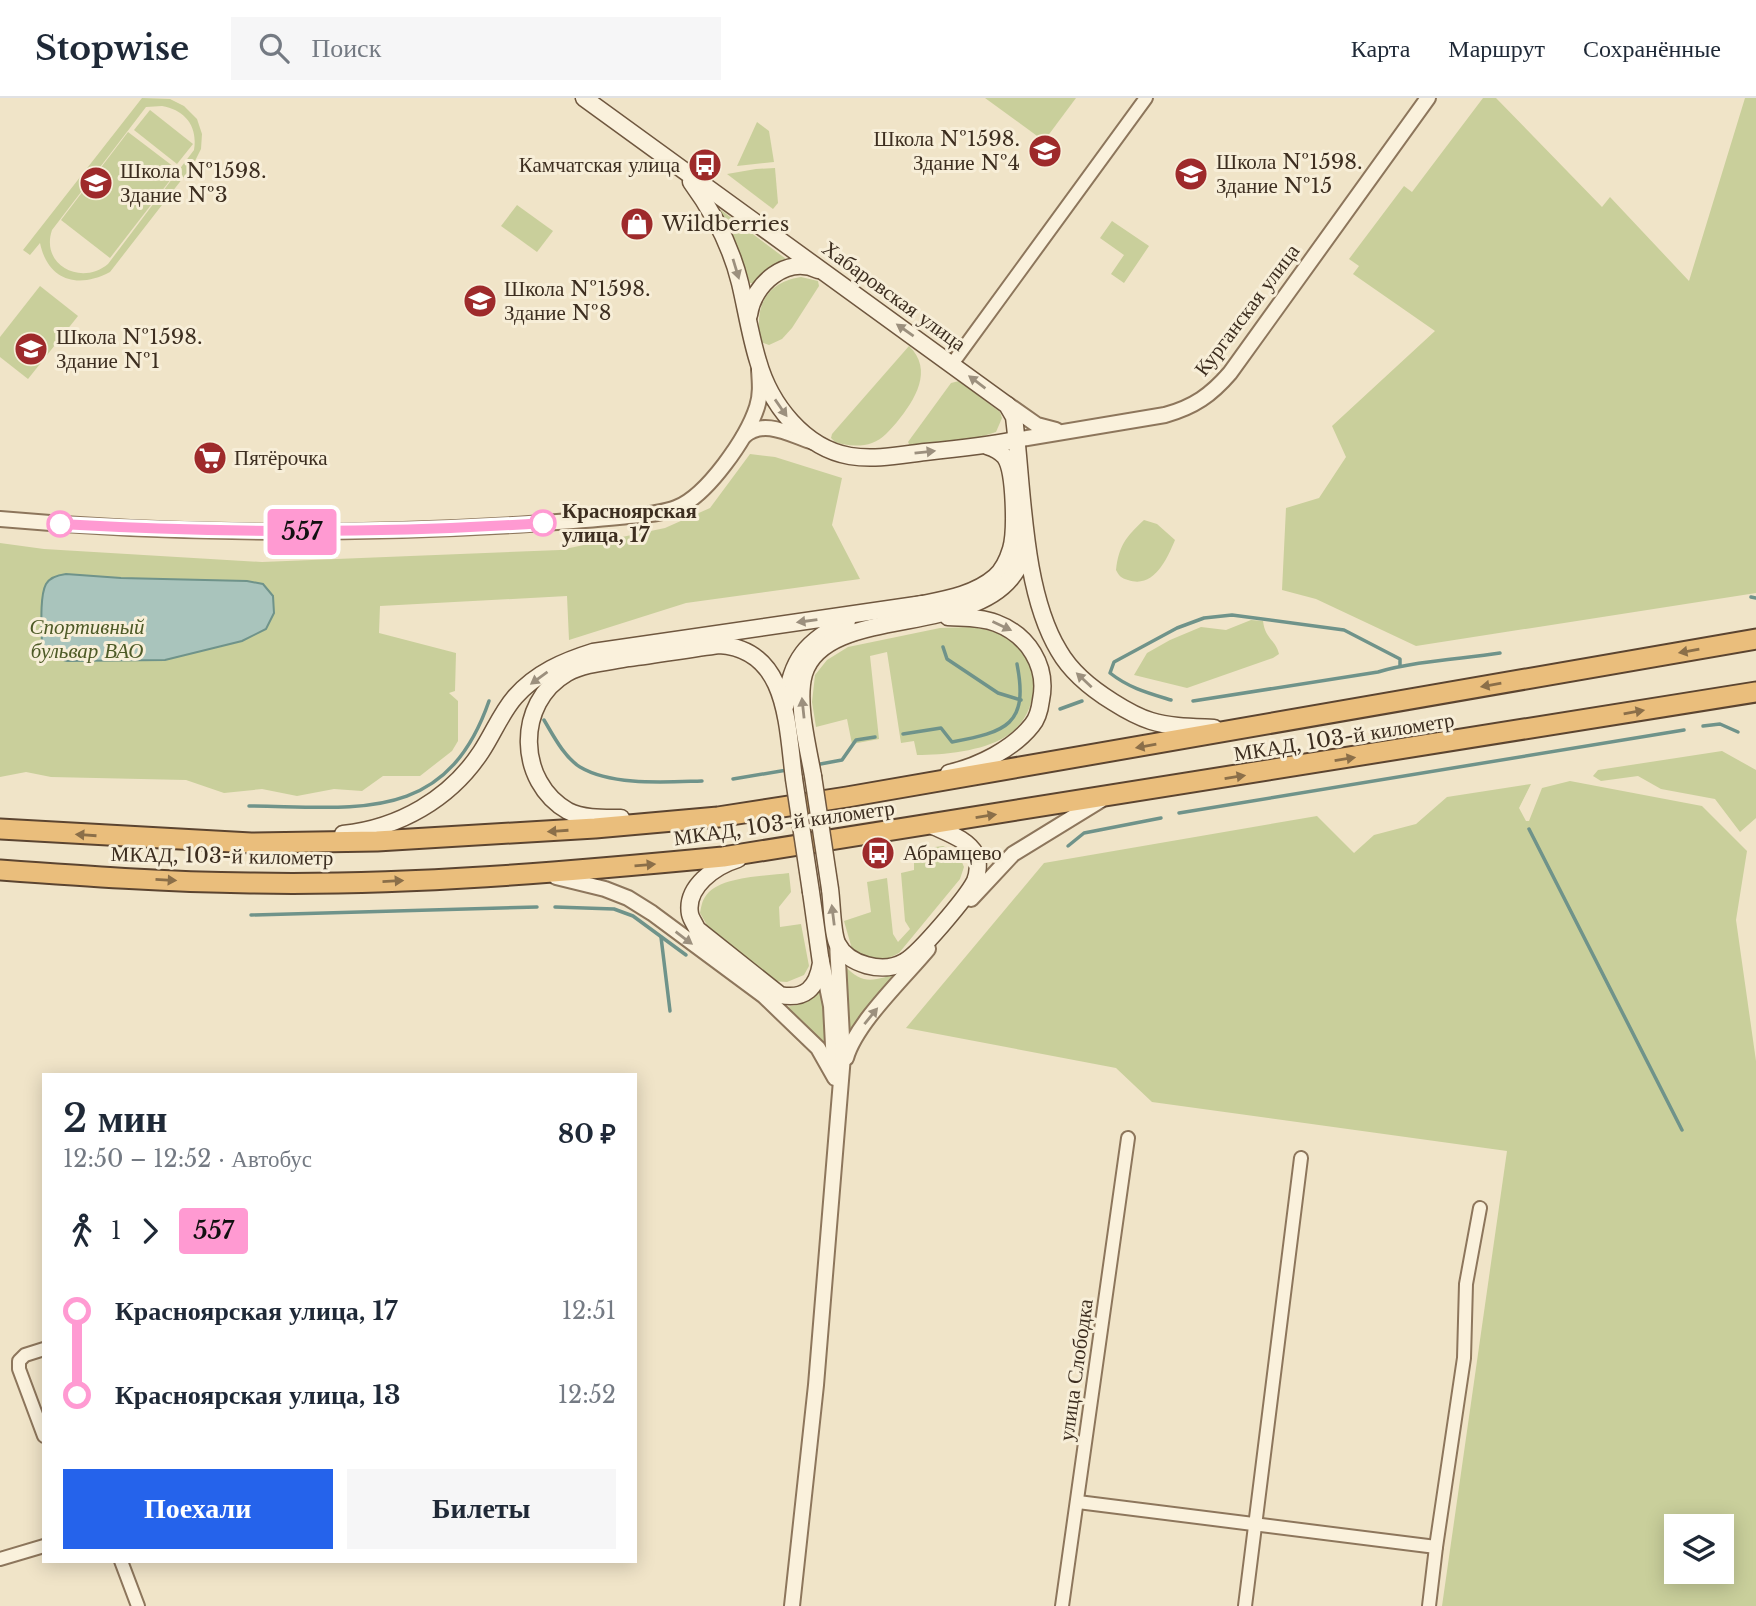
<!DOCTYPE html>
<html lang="ru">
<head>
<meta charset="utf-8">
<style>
	:root { --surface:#fff; --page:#f6f6f7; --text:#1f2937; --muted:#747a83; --line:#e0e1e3; --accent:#2563eb }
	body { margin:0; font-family:"Libre Baskerville",serif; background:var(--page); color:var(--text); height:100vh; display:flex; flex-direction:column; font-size:26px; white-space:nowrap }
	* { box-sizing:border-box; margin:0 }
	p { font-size:23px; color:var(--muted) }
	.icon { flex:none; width:38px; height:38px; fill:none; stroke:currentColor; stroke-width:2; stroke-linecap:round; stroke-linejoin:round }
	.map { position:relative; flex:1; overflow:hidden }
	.side { position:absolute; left:42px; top:975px; width:595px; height:490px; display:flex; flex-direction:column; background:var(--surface); border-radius:0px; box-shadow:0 4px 18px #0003 }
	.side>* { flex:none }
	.badge { padding:0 14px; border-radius:5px; font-size:24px; line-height:46px }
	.buttons { position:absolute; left:1664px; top:1416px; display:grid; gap:14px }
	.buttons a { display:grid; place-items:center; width:70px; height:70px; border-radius:0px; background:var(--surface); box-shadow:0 4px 18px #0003; font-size:35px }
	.map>.badge { position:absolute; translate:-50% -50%; box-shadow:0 0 0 4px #fff }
	.legs { display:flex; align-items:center; gap:10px; height:77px; padding:0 21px; font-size:23px }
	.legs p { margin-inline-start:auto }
	.headline { display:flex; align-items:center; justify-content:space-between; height:119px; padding:0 21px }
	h1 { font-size:38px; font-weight:600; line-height:52px }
	.button { display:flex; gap:14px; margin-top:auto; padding:14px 21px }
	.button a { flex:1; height:80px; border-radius:0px; background:var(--accent); color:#fff; font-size:28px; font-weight:600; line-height:80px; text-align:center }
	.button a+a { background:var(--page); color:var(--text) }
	ul { padding:0 21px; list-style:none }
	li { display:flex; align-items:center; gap:24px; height:84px; font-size:26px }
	li i { display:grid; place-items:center; width:10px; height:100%; margin:0 9px; background:currentColor }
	li i::after { content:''; width:18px; height:18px; margin:-9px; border:5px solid; border-radius:50%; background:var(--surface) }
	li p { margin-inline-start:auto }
	li:first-child i { background:linear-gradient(#0000 50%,currentColor 0) }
	li:last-child i { background:linear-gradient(currentColor 50%,#0000 0) }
	header { display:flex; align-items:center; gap:42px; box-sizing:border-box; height:98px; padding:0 35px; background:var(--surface); border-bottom:2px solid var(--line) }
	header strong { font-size:33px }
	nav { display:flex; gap:38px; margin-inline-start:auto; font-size:24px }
	.search { width:490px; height:63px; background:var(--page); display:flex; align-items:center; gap:18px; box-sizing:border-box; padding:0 24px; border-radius:0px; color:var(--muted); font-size:26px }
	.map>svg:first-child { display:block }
</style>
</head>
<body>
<header>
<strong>Stopwise</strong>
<div class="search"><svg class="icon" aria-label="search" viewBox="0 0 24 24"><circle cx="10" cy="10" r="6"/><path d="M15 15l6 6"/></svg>Поиск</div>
<nav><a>Карта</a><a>Маршрут</a><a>Сохранённые</a></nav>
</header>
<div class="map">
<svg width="1756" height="1508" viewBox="0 0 1756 1508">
	<rect width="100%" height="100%" fill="#f0e4c8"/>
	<g fill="#c9cf9b" fill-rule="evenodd">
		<path d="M142 0 170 1 184 8 197 21 202 36 201 51 193 67 110 174C78 191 48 183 40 145L30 157 23 152ZM162 8C185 12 198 28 194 52L108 166C82 188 40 168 52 132L146 9Z"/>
		<polygon points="985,0 1076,0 1044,43"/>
		<polygon points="1483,0 1496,0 1602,109 1610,99 1689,183 1745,0 1756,0 1756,495 1416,548 1316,501 1282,492 1286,410 1319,400 1346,359 1332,328 1435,233 1353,176 1359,168 1349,161 1404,88 1412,94"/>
		<polygon points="150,12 193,46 177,66 134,32"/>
		<polygon points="757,24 769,33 774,64 737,68"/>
		<polygon points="128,34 178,72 110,160 61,122"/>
		<polygon points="775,70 778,105 773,111 727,76 756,71"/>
		<polygon points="517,107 553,133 537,154 501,128"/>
		<polygon points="721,112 786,161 785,163 767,171 754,185 750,185 733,140 719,114"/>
		<polygon points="1112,123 1149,148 1124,185 1111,176 1124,157 1100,140"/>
		<path d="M801 179 818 183 819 188 792 230 782 241 769 247 761 244C754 210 764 185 801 179Z"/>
		<polygon points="40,188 78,218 28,281 0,259 0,239"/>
		<path d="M909 248C934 272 915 302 897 324 890 332 883 341 872 345 861 349 846 348 835 344L831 340 832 336Z"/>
		<polygon points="959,283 1000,314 1002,320 996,334 977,340 910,348 908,344 951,285"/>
		<polygon points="750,356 775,359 842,380 832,427 860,481 686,505 569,542 567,498 380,508 379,535 456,555 455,593 449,595 458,603 458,643 452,653 420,678 383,678 362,693 334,691 297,698 262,691 224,695 186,682 51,679 26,674 0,679 0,445 44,451 262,464 560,452 665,430 710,410"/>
		<path d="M1144 422 1157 426 1175 442C1167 461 1154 491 1128 482 1121 480 1119 478 1116 472 1119 447 1126 439 1144 422Z"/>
		<path d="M1251 522 1263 523C1265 541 1276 542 1279 556L1273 560 1187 590 1134 577 1147 555 1170 542 1201 529 1226 532Z"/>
		<path d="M974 529C987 532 1003 535 1014 543 1045 567 1038 620 1005 639 983 653 943 657 917 657L914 643 901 645 887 554 870 558 879 641 852 646 847 621 816 629 812 604 815 577 827 562 848 549 940 530Z"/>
		<polygon points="1722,653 1756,672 1756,720 1740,734 1715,701 1661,691 1638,678 1601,683 1593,678 1598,672"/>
		<path d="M1570 683 1702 708 1747 753 1736 822 1756 963V1508H1442L1507 1053 1152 1004 1116 970 906 930 1044 765 1317 718 1354 755 1374 737 1416 726 1447 699 1531 686 1519 710 1526 723H1529L1542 690ZM1676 1428H1722V1474H1676Z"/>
		<polygon points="943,748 958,755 964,769 960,781 899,855 883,863 863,860 852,851 844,823 871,814 867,784 887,780 893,836 898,844 910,831 905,823 901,775 914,772 914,758 927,750"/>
		<path d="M789 775 791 794 779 809 780 829 801 826 809 868 804 877 787 884 771 883 708 829 700 815C701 810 702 803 705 799 717 778 766 778 789 775Z"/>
		<path d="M844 867C864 889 875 882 901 874L847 941Z"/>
		<path d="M822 892 829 951 797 919 782 909C800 908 810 904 822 892Z"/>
	</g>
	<path fill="#a9c4bc" stroke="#6f938a" stroke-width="2" d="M66 476 121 480 247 483 263 486 273 498 274 515 266 531 242 543 165 562 67 563 52 559 42 550C42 535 39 499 46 486 50 479 58 477 66 476Z"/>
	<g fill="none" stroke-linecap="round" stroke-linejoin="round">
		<g stroke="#6f938a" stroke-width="3.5">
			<polyline points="1751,499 1756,500"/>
			<polyline points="943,549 947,561 998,595 1021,602"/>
			<path d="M1171 602C1148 595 1129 590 1110 575L1114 564 1177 530 1204 520 1232 517 1344 532 1400 561V568"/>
			<path d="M1193 603 1378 574C1416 563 1460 561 1500 555"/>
			<polyline points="1060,611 1082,603"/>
			<path d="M544 622C553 637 564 659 580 669 612 688 665 684 702 683"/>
			<polyline points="1703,628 1720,626 1738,634"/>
			<path d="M903 636 941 630 952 644C1006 634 1029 627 1017 566"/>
			<polyline points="815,667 842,662 856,642 875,639"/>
			<polyline points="733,681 787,672"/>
			<path d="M249 708C357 709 446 727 489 603"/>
			<polyline points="1179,715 1684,632"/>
			<polyline points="1529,731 1682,1032"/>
			<polyline points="1068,748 1084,735 1161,720"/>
			<polyline points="555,809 614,811 633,818 686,857"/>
			<polyline points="251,817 537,809"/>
			<polyline points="661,839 670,913"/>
		</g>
		<defs>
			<g id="minor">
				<polyline points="952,266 1146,0"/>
				<polyline points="44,1251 25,1257 19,1263 19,1271 44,1338"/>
				<polyline points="1078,1404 1436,1449"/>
				<polyline points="0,1461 44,1448"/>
				<polyline points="121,1463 138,1508"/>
				<polyline points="1062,1508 1128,1040"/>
				<polyline points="1245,1508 1301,1060"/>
				<polyline points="1429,1508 1436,1449 1464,1260 1466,1186 1480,1110"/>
			</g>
			<g id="tertiary">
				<polyline points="1007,306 1037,327 1056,332"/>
				<path d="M744 338C764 320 791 337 813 344"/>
				<path d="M1015 342 1165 317C1194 309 1211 297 1230 275L1428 0"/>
				<path d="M0 421C176 437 353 437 529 426 559 424 589 422 619 419 638 417 658 417 676 410 707 398 747 340 757 309 761 297 760 285 759 272"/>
				<polyline points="556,779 605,791 628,800 652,815 764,898 818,950 835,980"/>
				<polyline points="971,801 1013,756 1101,702"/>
				<polyline points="821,859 831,908 834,967"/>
				<path d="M846 960C856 925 904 880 928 851"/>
				<polyline points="792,1508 816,1287 843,958 837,844"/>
			</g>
			<g id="secondary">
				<path d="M584 0 1007 307 1014 319C1023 389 1022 492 1059 553 1071 574 1092 591 1113 604 1124 611 1138 619 1151 623 1171 629 1193 629 1214 630"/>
				<path d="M691 84C713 114 731 148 740 185 746 210 750 237 758 263 770 306 804 350 850 358 875 362 900 357 925 354 955 351 985 348 1015 342"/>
				<path d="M749 217C753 186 787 157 818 172"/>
				<path d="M913 508C941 502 973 498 995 479 1003 472 1008 461 1011 451 1016 434 1015 373 1005 359 1000 353 994 350 987 348"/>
				<path d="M948 519C964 520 981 519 996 525 1028 537 1048 568 1041 602 1040 610 1038 620 1032 627 1013 651 979 668 949 675"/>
				<path d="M786 606C790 562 807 542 847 523"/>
				<path d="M813 678C808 649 796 604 804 576 825 508 964 538 1011 480 1019 470 1025 459 1025 446"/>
				<path d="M621 720C605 720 583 721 568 713 517 684 515 605 567 575 585 565 609 564 629 560 659 556 689 551 719 547 788 551 787 627 794 681"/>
				<path d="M343 736C399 730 450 701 481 654 493 636 501 615 515 599 536 575 564 563 593 554L923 506"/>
				<path d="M738 761C715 768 685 789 690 816 691 821 695 826 697 831L780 897C805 902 817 890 821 865L811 794"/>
				<path d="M830 791C832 805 832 833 837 845 848 867 883 876 904 864 919 856 967 799 975 783 978 776 979 764 976 757 968 741 945 734 931 727"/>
			</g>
			<g id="trunk">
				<polyline points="0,731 251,745 377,743 595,730 718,719 847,699 1756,541"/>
				<path d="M0 772C83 778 166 784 250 785 407 788 566 774 723 759L1756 594"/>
			</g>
		</defs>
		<use href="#minor" stroke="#8d765c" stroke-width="16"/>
		<use href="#tertiary" stroke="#8d765c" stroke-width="18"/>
		<use href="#secondary" stroke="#6f573f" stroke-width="19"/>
		<use href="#trunk" stroke="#5b4430" stroke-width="23"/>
		<use href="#minor" stroke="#faf1dc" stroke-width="12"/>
		<use href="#tertiary" stroke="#faf1dc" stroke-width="14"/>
		<use href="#secondary" stroke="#faf1dc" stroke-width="16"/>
		<use href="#trunk" stroke="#eabe7c" stroke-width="19"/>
		<defs>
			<g id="secondary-bridge">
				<polyline points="813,678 830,791"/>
				<polyline points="794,681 811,794"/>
			</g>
		</defs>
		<use href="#secondary-bridge" stroke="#6f573f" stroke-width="19" stroke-linecap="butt"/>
		<use href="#secondary-bridge" stroke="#faf1dc" stroke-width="16"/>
	</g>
	<defs><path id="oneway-solid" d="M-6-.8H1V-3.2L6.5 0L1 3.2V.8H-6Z" transform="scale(1.75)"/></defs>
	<g fill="#9c907e">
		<use href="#oneway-solid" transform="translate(736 171) rotate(73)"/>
		<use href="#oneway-solid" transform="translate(905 232) rotate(-145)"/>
		<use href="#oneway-solid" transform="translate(977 284) rotate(-143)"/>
		<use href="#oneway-solid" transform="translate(781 310) rotate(55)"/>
		<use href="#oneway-solid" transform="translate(925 354) rotate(-6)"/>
		<use href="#oneway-solid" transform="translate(807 523) rotate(172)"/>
		<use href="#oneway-solid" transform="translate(1002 528) rotate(25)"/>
		<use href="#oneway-solid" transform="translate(539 580) rotate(144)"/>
		<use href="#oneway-solid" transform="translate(1084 582) rotate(-137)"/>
		<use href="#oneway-solid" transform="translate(803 610) rotate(-96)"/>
		<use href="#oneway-solid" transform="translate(833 817) rotate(-97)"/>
		<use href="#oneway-solid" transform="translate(684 840) rotate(37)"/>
		<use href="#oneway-solid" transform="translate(871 918) rotate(-51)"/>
	</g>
	<g fill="#8b6f49">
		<use href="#oneway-solid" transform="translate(1689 553) rotate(170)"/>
		<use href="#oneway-solid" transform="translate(1491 587) rotate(170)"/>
		<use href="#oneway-solid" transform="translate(1634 614) rotate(-10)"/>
		<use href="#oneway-solid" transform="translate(1146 648) rotate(170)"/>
		<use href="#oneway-solid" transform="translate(1345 661) rotate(-9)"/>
		<use href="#oneway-solid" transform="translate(1235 679) rotate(-9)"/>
		<use href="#oneway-solid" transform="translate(986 718) rotate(-9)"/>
		<use href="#oneway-solid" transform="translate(558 733) rotate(176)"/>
		<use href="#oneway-solid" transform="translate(86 737) rotate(-176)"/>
		<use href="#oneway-solid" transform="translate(645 767) rotate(-5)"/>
		<use href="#oneway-solid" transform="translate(166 782) rotate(3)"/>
		<use href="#oneway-solid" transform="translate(393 783) rotate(-3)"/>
	</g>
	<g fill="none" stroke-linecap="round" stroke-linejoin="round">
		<defs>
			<path id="line-1" d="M60 426C221 435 382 436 543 425"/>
		</defs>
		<use href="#line-1" stroke="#fff" stroke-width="16"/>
		<use href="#line-1" stroke="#ff9ad2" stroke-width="10"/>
	</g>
	<defs>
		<symbol id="school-disc" viewBox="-11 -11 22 22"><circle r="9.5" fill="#9e2a2b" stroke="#f7eed8"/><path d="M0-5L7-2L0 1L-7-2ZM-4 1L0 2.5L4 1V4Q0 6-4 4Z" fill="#fff"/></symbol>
		<symbol id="bus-disc" viewBox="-11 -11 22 22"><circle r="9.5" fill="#9e2a2b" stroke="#f7eed8"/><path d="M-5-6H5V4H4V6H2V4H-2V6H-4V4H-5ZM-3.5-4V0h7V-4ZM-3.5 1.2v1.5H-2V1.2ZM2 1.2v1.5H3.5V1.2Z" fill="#fff"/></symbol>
		<symbol id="shop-disc" viewBox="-11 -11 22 22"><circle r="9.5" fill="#9e2a2b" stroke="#f7eed8"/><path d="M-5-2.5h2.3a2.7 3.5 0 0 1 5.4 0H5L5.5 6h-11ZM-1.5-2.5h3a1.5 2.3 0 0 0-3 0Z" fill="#fff"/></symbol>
		<symbol id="supermarket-disc" viewBox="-11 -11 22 22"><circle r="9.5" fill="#9e2a2b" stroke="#f7eed8"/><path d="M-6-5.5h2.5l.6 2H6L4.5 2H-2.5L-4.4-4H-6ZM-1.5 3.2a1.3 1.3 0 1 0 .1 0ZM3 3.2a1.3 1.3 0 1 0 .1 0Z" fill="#fff"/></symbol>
	</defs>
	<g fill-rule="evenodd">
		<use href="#school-disc" x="1026" y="34" width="38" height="38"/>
		<use href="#bus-disc" x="686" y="48" width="38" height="38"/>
		<use href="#school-disc" x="1172" y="57" width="38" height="38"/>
		<use href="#school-disc" x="77" y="66" width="38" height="38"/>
		<use href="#shop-disc" x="618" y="107" width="38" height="38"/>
		<use href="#school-disc" x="461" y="184" width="38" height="38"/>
		<use href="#school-disc" x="12" y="232" width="38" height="38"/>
		<use href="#supermarket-disc" x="191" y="341" width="38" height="38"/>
		<use href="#bus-disc" x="859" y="736" width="38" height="38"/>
	</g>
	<g fill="#fff" stroke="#ff9ad2" stroke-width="3.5">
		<circle cx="543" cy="425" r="12"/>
		<circle cx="60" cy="426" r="12"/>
	</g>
	<g text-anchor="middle" stroke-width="6" stroke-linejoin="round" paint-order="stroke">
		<g font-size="21" fill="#3d2e20" stroke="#f7eed8" text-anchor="start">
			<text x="1020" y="48" text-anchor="end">Школа №1598.<tspan x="1020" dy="24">Здание №4</tspan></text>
			<text x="1216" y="71">Школа №1598.<tspan x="1216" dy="24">Здание №15</tspan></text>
			<text x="680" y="74" text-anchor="end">Камчатская улица</text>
			<text x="120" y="80">Школа №1598.<tspan x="120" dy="24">Здание №3</tspan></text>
			<text x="662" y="133">Wildberries</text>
			<text x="504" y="198">Школа №1598.<tspan x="504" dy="24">Здание №8</tspan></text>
			<text x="56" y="246">Школа №1598.<tspan x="56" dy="24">Здание №1</tspan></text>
			<text x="234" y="367">Пятёрочка</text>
			<text x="903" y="762">Абрамцево</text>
		</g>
		<g font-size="21" fill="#3d2e20" stroke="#f7eed8">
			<text transform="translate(894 198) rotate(36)" y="7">Хабаровская улица</text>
			<text transform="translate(1247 212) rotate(-53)" y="7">Курганская улица</text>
			<text transform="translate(1344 639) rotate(-9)" y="7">МКАД, 103-й километр</text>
			<text transform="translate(784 725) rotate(-8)" y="7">МКАД, 103-й километр</text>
			<text transform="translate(222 758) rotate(1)" y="7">МКАД, 103-й километр</text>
			<text transform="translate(1076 1272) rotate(-82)" y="7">улица Слободка</text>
		</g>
		<g font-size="21" font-weight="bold" fill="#3d2e20" stroke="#f7eed8" text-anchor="start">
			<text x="562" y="420">Красноярская<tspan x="562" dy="24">улица, 17</tspan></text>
		</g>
		<g font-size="21" font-style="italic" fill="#4d5a26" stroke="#f7eed8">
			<text x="87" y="536">Спортивный<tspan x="87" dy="24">бульвар ВАО</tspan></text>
		</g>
	</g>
</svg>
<div class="buttons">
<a><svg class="icon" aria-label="layers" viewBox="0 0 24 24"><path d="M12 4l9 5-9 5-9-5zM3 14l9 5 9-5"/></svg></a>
</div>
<b class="badge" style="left:302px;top:434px;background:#ff9ad2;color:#111">557</b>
<section class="side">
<div class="headline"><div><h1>2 мин</h1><p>12:50 – 12:52 · Автобус</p></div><b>80 ₽</b></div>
<div class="legs"><svg class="icon" aria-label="walk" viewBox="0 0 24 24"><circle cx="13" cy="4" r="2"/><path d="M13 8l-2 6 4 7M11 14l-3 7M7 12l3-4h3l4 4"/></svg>1<svg class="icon" aria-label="forward" viewBox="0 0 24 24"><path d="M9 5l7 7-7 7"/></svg><b class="badge" style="background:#ff9ad2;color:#111">557</b></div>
<ul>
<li><i style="color:#ff9ad2"></i><b>Красноярская улица, 17</b><p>12:51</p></li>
<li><i style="color:#ff9ad2"></i><b>Красноярская улица, 13</b><p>12:52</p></li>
</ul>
<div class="button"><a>Поехали</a><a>Билеты</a></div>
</section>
</div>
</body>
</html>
